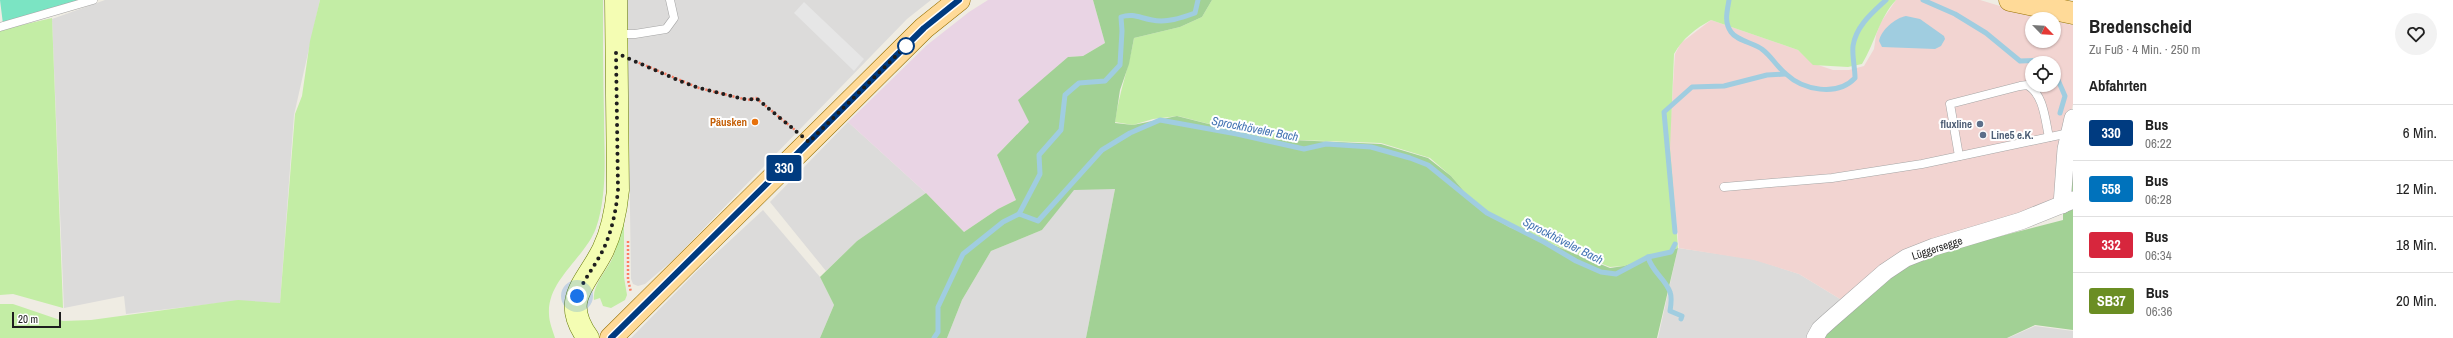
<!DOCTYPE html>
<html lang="de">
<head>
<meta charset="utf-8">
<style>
	:root { --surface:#fff; --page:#f2f2f2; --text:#222; --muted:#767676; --line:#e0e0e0 }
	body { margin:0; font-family:"Archivo Narrow",sans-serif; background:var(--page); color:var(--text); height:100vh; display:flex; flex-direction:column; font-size:15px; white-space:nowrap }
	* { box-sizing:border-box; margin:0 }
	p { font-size:13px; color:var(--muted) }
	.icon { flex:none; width:22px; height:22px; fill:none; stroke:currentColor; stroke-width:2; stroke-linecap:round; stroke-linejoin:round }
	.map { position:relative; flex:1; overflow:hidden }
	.panel { display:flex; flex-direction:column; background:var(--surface); width:380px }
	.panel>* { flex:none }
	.badge { padding:0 8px; border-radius:3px; font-size:14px; line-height:26px }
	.needle { width:26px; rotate:115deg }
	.buttons { position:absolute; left:2025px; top:12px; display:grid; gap:8px }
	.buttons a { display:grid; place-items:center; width:36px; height:36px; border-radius:50%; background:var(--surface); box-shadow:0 1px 3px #0004; font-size:20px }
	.scale { position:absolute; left:12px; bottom:10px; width:49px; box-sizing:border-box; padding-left:4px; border:2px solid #1e1e1e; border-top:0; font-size:11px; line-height:14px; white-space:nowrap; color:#1e1e1e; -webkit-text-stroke:3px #fff; paint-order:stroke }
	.you { position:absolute; width:20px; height:20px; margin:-10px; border:3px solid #fff; border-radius:50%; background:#1a73e8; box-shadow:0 0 0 6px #1a73e833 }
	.map>.badge { position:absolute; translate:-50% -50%; box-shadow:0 0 0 2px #fff }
	h2 { padding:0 16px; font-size:15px; line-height:36px }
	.round { display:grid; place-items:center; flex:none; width:42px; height:42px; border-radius:21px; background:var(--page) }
	.summary { display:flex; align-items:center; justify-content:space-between; height:68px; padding:0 16px }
	h1 { font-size:19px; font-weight:700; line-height:30px }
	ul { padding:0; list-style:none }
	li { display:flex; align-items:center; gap:12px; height:56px; padding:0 16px; border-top:1px solid var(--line) }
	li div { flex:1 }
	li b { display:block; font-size:15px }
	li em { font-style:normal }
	li .badge { min-width:44px; font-weight:700; text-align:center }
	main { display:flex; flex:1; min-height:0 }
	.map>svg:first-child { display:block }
</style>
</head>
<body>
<main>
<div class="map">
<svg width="2073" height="338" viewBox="0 0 2073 338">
	<rect width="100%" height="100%" fill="#efece3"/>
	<g fill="#dcdbda">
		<polygon points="105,0 320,0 294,115 280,303 237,301 126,314 124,296 64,308 52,19"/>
		<polygon points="627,0 931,0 907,19 674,259 645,284 638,286 633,284 631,279"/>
		<polygon points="848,122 926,193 857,241 826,271 770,202"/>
		<polygon points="1074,189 1115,189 1086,338 947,338 962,300 991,251 1042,230"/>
		<polygon points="763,210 820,277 834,305 820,338 631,338 696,272"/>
		<polygon points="1678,248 1753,259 1799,274 1845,302 1809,338 1658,338"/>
		<polygon points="2035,326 2073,331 2073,338 2008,338"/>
	</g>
	<path fill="#f2d4d1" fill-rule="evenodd" d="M1896 0H1980L2043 19H2032V41H2054V21L2073 25V104L2065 139 2058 210 1845 302 1799 274 1754 260 1679 248 1669 148 1675 54 1681 43 1711 20 1798 50 1812 63 1833 70H1849L1864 66 1874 49 1876 35 1881 22ZM2032 63H2054V85H2032Z"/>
	<polygon fill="#e9d4e4" points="988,0 1093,0 1105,43 1083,56 1068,57 1029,122 997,155 1016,200 998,209 964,232 926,193 848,122 927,45 969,12"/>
	<g fill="#c3eda5">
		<path d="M320 0H603C603 39 603 77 604 116 604 152 608 193 596 228 585 258 547 280 549 314 549 322 553 331 555 338H0V304H13L63 321 91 320 238 300 280 303 295 114 302 96 310 41Z"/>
		<path d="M1212 0H1896C1879 18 1875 43 1862 64L1848 67 1813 65 1798 50 1711 20C1695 29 1683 38 1674 54L1670 148 1678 248 1624 266 1610 267 1509 227 1480 210 1451 176 1430 158 1381 143 1268 139 1178 116 1153 119 1133 125 1115 122C1119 93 1129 67 1134 38L1180 27 1202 17Z"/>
		<polygon points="52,18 63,308 13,294 0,295 0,30"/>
		<path d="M624 220V277L627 295 625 300 611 308 603 306 600 298 594 300C592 285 607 271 613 257 618 245 620 232 624 220Z"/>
	</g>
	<g fill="#a2d195">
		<polygon points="1093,0 1212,0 1202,17 1180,27 1134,38 1129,64 1120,90 1115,123 1133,125 1177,116 1268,139 1381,144 1428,158 1451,176 1480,210 1509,227 1610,268 1624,266 1678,248 1657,338 1086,338 1115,189 1074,190 1042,230 991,251 962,300 947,338 820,338 834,305 820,277 857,241 926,193 964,232 998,209 1016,200 997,155 1029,122 1018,100 1068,57 1083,56 1105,43"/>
		<polygon points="2073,150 2073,330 2035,325 2007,338 1822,338 1890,275 1931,254 2063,220 2063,203"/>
	</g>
	<polygon fill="#7be4c3" points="0,0 76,0 77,2 3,24"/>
	<polygon fill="#e6e6e6" points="804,2 864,59 854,71 794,13"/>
	<path fill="#a0cde0" d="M1906 16 1920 19 1944 36 1945 39 1941 46 1935 49 1882 47 1879 41C1881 30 1895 18 1906 16Z"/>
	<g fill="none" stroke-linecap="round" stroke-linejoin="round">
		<g stroke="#a0cde0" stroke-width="5">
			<path d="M1729 0C1727 12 1724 22 1731 32 1737 41 1755 43 1763 50 1772 57 1777 67 1786 74 1803 90 1837 97 1855 78 1855 68 1852 56 1853 46 1856 26 1872 13 1886 0"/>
			<polyline points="1923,0 1955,14 1986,33 2020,61 2046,60 2049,63"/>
			<polyline points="2054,71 2065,96 2060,113"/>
			<polyline points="1019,214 1038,221 1102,150 1130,133 1160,120 1237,134 1304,149 1326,144 1371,147 1410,158 1428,165 1487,213 1544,242 1576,261 1601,272 1616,274 1648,257 1671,252 1675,244"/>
			<polyline points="1675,232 1664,112 1692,87 1724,86 1767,75 1785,74"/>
			<path d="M1648 257C1652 272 1665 278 1670 292 1672 297 1671 305 1670 311L1682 316 1681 319"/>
			<path d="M934 338 938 332V307L963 254 1003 222 1019 214 1040 174 1039 155 1061 130 1065 95 1079 83 1105 81 1120 65 1122 31 1121 17C1133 13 1140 18 1152 20 1167 23 1181 18 1195 13L1198 0"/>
		</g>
		<defs>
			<g id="service">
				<polyline points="0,27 93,0"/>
				<polyline points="617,34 635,34 666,29 674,18 670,0"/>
				<path d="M1959 156 1950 104 2020 86 2027 85C2044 94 2045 120 2049 137"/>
				<polyline points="1724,187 1832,178 1922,164 2069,133"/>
			</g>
			<g id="minor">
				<polyline points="2062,205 2066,149 2073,118"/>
				<polyline points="1815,338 1820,329 1830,320 1885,272 1906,258 1934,247 2021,221 2073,200"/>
			</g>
			<path id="secondary" d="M588 338C560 300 586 284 603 250 612 231 616 211 618 190L616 0"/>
			<g id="primary">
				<polyline points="2010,0 2073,13"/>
				<polyline points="611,338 924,28 959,0"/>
			</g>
		</defs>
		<use href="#service" stroke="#a5a5a5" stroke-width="9"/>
		<use href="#minor" stroke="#a5a5a5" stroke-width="18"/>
		<use href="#secondary" stroke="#637900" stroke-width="23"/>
		<use href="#primary" stroke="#977000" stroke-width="23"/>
		<g stroke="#ff7f64" stroke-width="2.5" stroke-dasharray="2 2" stroke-linecap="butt">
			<polyline points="635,61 699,88 748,100 756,98 795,130"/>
			<polyline points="628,241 628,280 631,292"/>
		</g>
		<use href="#service" stroke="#fff" stroke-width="8"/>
		<use href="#minor" stroke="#fff" stroke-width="17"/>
		<use href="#secondary" stroke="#f4fdb3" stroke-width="22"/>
		<use href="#primary" stroke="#ffda98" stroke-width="22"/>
	</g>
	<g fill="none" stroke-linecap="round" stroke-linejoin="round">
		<defs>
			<polyline id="line" points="611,338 924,28 959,0"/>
		</defs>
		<use href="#line" stroke="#fff" stroke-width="9"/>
		<use href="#line" stroke="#003b80" stroke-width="6"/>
		<path stroke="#1e1e1e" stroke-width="4" stroke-dasharray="0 7.2" d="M577 296C584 279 595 266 603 250 612 231 616 211 618 190L616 53 680 81 699 88 748 100 756 98 809 142 906 46"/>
	</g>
	<circle fill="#fff" stroke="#003b80" stroke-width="2" cx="906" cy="46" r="8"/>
	<circle fill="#e8710a" stroke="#fff" stroke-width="1.5" cx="755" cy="122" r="4"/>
	<g fill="#5c6f8a" stroke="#fff" stroke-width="1.5">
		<circle cx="1980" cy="124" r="4"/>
		<circle cx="1983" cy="135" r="4"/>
	</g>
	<g text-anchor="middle" stroke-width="4" stroke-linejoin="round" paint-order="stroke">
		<g font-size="11" font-weight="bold" fill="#c56008" stroke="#fff" text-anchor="end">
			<text x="747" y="126">Päusken</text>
		</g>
		<g font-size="11" font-weight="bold" fill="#4e5e75" stroke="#fff" text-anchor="end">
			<text x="1972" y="128">fluxline</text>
			<text x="1991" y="139" text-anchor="start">Line5 e.K.</text>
		</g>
		<g font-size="11" fill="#1e1e1e" stroke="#fff">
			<text transform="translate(1937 248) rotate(-18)" y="4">Lüggersegge</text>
		</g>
		<g font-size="12" font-style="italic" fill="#4474b3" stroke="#fff">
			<text transform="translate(1255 129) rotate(11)" y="4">Sprockhöveler Bach</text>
			<text transform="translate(1563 241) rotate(27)" y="4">Sprockhöveler Bach</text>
		</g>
	</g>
</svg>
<div class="buttons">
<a><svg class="needle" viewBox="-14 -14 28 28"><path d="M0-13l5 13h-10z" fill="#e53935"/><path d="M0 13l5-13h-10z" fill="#767676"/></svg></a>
<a><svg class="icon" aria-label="locate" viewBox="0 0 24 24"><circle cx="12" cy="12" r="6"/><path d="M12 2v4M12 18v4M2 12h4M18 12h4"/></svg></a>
</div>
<div class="scale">20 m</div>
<div class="you" style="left:577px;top:296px"></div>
<b class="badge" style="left:784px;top:168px;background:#003b80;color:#fff">330</b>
</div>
<section class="panel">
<div class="summary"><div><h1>Bredenscheid</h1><p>Zu Fuß · 4 Min. · 250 m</p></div><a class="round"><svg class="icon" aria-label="heart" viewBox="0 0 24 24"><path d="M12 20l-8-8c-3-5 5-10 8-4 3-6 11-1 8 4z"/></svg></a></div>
<h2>Abfahrten</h2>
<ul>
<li><span class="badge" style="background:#003b80;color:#fff">330</span><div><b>Bus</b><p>06:22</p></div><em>6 Min.</em></li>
<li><span class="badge" style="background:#0072bc;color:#fff">558</span><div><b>Bus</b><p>06:28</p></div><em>12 Min.</em></li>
<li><span class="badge" style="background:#d7263d;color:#fff">332</span><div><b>Bus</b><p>06:34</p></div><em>18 Min.</em></li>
<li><span class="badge" style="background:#6b8e23;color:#fff">SB37</span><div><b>Bus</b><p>06:36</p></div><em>20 Min.</em></li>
</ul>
</section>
</main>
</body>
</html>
